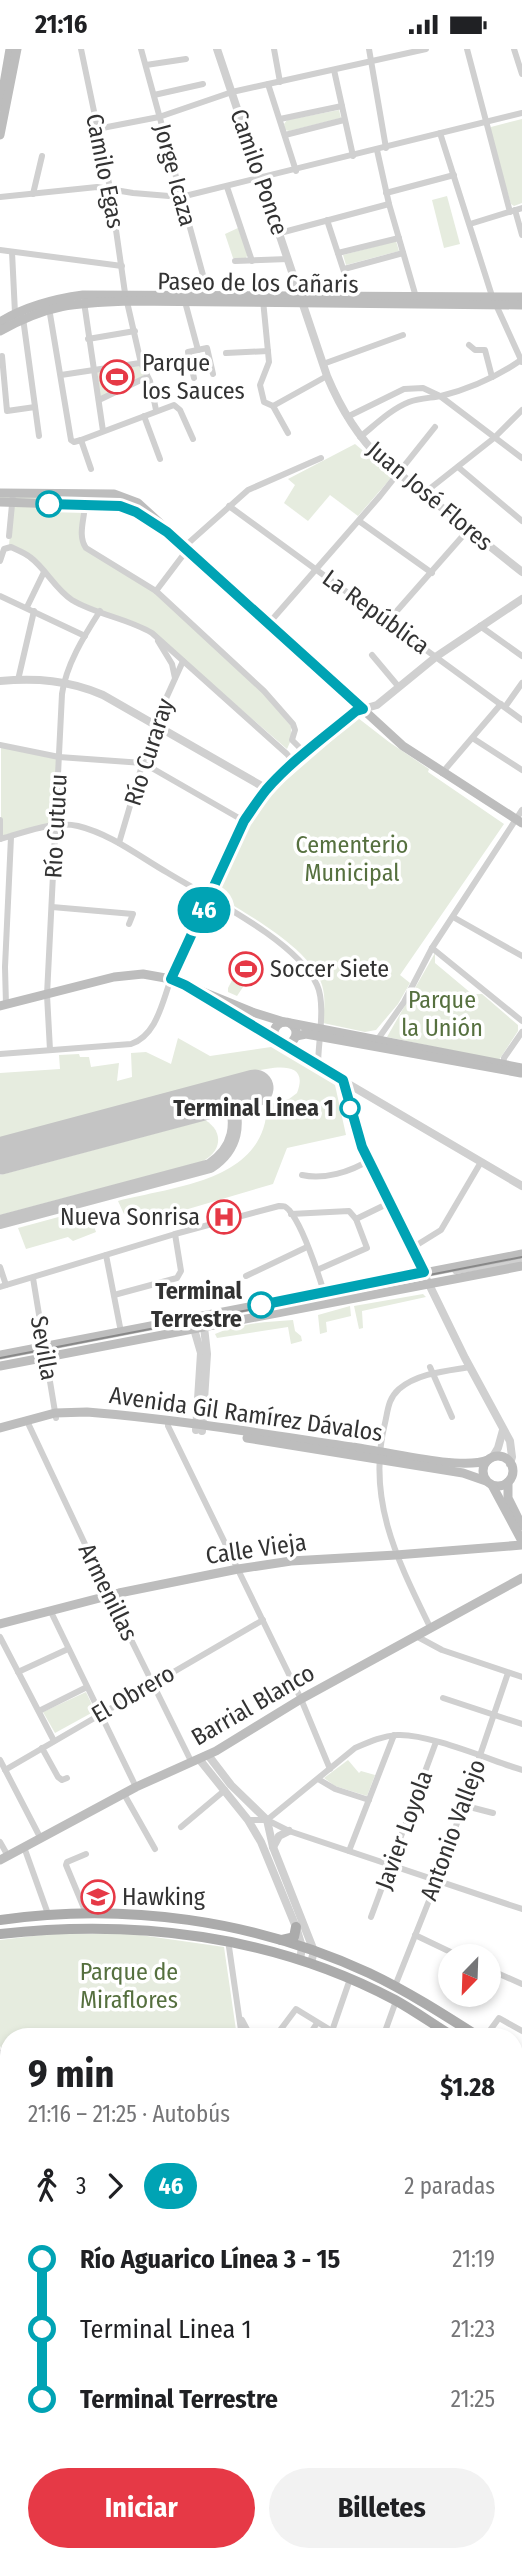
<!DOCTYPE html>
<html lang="es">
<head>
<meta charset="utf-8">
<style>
	:root { --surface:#fff; --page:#f2f2f2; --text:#202124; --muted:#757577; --accent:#e63946 }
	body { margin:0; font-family:"Fira Sans Condensed",sans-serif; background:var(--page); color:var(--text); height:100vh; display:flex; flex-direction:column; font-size:26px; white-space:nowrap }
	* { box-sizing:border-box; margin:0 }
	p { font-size:23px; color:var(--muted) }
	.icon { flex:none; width:38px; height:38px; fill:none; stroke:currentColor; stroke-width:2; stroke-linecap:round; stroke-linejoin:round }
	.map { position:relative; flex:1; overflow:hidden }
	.sheet { position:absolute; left:0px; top:1979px; width:523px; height:534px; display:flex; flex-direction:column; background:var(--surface); border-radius:28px 28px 0 0; box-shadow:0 4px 10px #0003 }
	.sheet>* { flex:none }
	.badge { padding:0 14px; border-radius:23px; font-size:24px; line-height:46px }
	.needle { width:46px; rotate:203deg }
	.buttons { position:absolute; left:438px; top:1895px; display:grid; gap:14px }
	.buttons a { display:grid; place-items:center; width:63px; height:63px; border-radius:50%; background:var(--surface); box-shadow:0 4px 10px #0003; font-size:35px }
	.map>.badge { position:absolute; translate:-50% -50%; box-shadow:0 0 0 4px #fff }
	.legs { display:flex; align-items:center; gap:10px; height:77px; padding:0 28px; font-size:23px }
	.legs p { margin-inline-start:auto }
	.head { display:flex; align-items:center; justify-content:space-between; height:119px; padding:0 28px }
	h1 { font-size:38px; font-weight:700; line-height:52px }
	.action { display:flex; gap:14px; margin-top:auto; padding:14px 28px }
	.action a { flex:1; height:80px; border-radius:42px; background:var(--accent); color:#fff; font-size:28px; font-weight:700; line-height:80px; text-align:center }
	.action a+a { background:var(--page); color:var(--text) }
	ul { padding:0 28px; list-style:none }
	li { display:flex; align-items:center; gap:24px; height:70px; font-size:26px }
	li i { display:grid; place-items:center; width:10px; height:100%; margin:0 9px; background:currentColor }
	li i::after { content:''; width:18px; height:18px; margin:-9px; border:5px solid; border-radius:50%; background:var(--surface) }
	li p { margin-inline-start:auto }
	li:first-child i { background:linear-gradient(#0000 50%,currentColor 0) }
	li:last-child i { background:linear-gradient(currentColor 50%,#0000 0) }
	.status { display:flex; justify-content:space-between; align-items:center; height:49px; padding:0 35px; background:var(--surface); direction:ltr }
	.status svg { height:19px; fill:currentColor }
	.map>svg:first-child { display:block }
</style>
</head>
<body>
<div class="status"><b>21:16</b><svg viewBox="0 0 49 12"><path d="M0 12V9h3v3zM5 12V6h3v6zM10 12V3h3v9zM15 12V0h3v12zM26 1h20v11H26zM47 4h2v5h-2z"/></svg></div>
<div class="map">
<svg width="522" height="2512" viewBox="0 0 522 2512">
	<rect width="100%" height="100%" fill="#fff"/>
	<g fill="#e6ecdf">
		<polygon points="339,61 341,69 289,82 285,81 284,75 287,71"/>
		<polygon points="522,70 522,154 514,157 511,155 489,81 491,78"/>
		<polygon points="447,147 460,195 444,199 432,151"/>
		<polygon points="238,179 248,205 246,209 233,209 225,185"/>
		<polygon points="396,192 399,202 346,216 343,206"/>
		<polygon points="140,317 144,325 143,328 100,350 97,323"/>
		<polygon points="355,395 391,425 391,429 358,467 330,446 308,472 284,454 295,436 288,430"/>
		<path d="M0 444 98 445 138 454 136 463 79 457 83 461C80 475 77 488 84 500L155 543 262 643 291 677V691L287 700 153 584 71 549 45 523 9 496 13 456 0 453Z"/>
		<path d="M358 669 389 693 429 720 428 723 504 775 400 926 410 934 398 955 376 981 365 983 323 974C324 961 326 949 322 936 311 900 248 866 218 847L217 843 247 777 268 747Z"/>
		<polygon points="1,698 58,710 55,773 1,787"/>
		<polygon points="435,904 435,914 472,945 482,945 518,976 518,982 499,1011 387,988"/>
		<polygon points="245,906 257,912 247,936 245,935 237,947 228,943 228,939"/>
		<path d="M178 989 210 1007 271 998 335 1036 346 1086 287 1099 273 1135 178 1163 131 1162 124 1165 118 1152C176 1137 266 1132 267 1056L289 1050 297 1044C310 1011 274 1018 256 1022L0 1090V1024L60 1020 59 1006 79 1005 80 1008H89L91 1018 119 1014 117 1032 132 1028 131 1004 146 1003 171 1015Z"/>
		<path d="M205 1071C225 1083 221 1104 201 1113L0 1166V1126Z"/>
		<polygon points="88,1160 96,1183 73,1192 68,1188 26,1200 18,1179"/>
		<polygon points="423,1245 426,1248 362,1262 363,1279 359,1280 354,1257"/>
		<polygon points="350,1257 351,1267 326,1273 327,1283 320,1285 318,1266"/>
		<path d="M293 1271 295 1282 301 1287 302 1292 291 1295 288 1278 217 1289 215 1285C240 1274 266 1273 293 1271Z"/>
		<polygon points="86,1643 95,1662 55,1684 43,1663"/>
		<polygon points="348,1711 359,1724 361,1722 375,1726 367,1747 335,1737 324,1729"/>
		<polygon points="50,1885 133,1885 224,1898 237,1988 9,1988 9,2008 0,1997 0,1891"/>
		<polygon points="0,2171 9,2177 9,2222 0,2221"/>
		<polygon points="0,2330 9,2338 9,2392 0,2403"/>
	</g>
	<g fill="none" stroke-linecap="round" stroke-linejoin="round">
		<path stroke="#c4c4c4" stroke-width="14" d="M0 1173 210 1117C237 1099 239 1075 230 1046"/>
		<polyline stroke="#c4c4c4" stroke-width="37" points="0,1107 255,1039"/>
		<g stroke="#d0d0d0" stroke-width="6">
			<polyline points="81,0 110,139 125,244 141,314 150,332 156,361"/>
			<polyline points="141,0 209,248"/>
			<polyline points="274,0 280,33"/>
			<polyline points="369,0 386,99"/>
			<polyline points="467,0 510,163"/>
			<polyline points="514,0 522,25"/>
			<polyline points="146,16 186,10"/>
			<polyline points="334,21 353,107"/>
			<polyline points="268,35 296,122"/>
			<polyline points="154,46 203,35"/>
			<polyline points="280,70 342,57"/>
			<polyline points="97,80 159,68 232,43 426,0"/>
			<polyline points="440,84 492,247 522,313"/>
			<polyline points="285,86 344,71"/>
			<polyline points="377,101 389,155 416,248"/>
			<polyline points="227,138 252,212"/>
			<polyline points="386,144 454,126"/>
			<polyline points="33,145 42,107"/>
			<polyline points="0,148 97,138 133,144 181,148 522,64"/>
			<polyline points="515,161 522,186"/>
			<polyline points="327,171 353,250"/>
			<polyline points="470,175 522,159"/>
			<polyline points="280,184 389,155"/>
			<polyline points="0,201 122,217"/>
			<polyline points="12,203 15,264 23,269 39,387"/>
			<polyline points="338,204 399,189"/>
			<polyline points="235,212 288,210"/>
			<polyline points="344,220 403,204"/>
			<polyline points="184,249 198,301"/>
			<polyline points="263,251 269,313 260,336 264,353 273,357 327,327"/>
			<polyline points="84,253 103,382"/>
			<polyline points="49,259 71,391 74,393 81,391 174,356 180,361 193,390"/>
			<polyline points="88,290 135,282"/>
			<polyline points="469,296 475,301 485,301 492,328"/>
			<polyline points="226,304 268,302"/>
			<polyline points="2,307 7,362 35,358"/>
			<polyline points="323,315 403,286"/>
			<polyline points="61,326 160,311"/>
			<polyline points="194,329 188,303 207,299 213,325"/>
			<polyline points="99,351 147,328"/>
			<polyline points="273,357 288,384"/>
			<polyline points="144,367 160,410"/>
			<polyline points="347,368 404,340 423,339 440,347 522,409"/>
			<path d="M360 388C375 376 391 360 409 353 419 349 431 349 441 347 468 340 498 327 521 311"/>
			<polyline points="81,391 91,420"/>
			<polyline points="458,418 522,472"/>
			<polyline points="423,445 494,389 522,361"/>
			<path d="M85 454C85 469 77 486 86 499L156 542 264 642 293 675 295 681 292 691 306 705"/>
			<polyline points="229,457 522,671"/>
			<polyline points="359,472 432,524"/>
			<polyline points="9,487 13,445"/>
			<polyline points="184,498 248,441 321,409"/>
			<path d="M0 512 4 500 11 498C17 501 25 504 30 508 46 520 55 540 72 551 97 566 127 569 152 584L287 705 295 715"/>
			<polyline points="156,542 187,501"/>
			<polyline points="0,547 85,587"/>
			<polyline points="27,558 44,523"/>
			<polyline points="388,572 468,481"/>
			<polyline points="270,573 380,447 435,378"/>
			<polyline points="480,577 522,607"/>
			<polyline points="158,592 172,615 175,629"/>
			<polyline points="372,606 398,637"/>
			<polyline points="18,631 34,562"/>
			<polyline points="505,658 522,634"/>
			<polyline points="474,690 522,721"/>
			<polyline points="0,696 59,708 143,714 244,772"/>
			<polyline points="442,724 501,655"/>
			<polyline points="0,771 0,790"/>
			<path d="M0 790C24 784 53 771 78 777 111 785 140 808 168 824 209 849 297 892 317 936 326 955 318 994 318 1016"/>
			<polyline points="119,794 154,676 183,612"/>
			<polyline points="52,858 133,865 129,875"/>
			<polyline points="453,868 522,907"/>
			<polyline points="432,899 522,972"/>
			<polyline points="6,956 5,918 11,788"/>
			<polyline points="378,990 404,953 432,899 522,761"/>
			<path d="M50 1001 47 946 62 645C66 616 84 587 100 562"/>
			<path d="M0 1005 131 995C157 986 162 953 171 930"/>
			<polyline points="503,1019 504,1009 522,983"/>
			<path d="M302 1126C323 1131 351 1123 369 1111"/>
			<polyline points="291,1165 349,1162 356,1170 367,1199 317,1221"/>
			<polyline points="356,1170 389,1154"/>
			<polyline points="412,1199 441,1181 481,1113"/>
			<polyline points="106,1206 121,1283"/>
			<polyline points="0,1218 6,1236"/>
			<polyline points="246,1227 307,1198"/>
			<polyline points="33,1229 56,1369"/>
			<path d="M0 1238 175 1185 279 1157C285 1157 285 1157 289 1161 302 1176 318 1224 324 1243"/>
			<polyline points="114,1246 177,1229 181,1222 175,1185"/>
			<polyline points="430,1318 452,1368"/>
			<polyline points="27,1372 109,1546 191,1712"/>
			<polyline points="168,1373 168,1377 301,1650 330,1720"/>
			<polyline points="51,1563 136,1738"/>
			<path d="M431 1580C398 1512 366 1451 385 1374 388 1361 388 1350 399 1340 418 1324 446 1322 470 1318"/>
			<polyline points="416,1587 442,1601 522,1628"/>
			<polyline points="0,1588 54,1692"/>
			<polyline points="18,1623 68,1600"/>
			<polyline points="443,1649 522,1675"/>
			<polyline points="39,1662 87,1638"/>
			<polyline points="42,1699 58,1728 62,1731 67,1729"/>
			<polyline points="0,1711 41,1790"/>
			<polyline points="5,1721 263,1571"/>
			<polyline points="318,1730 335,1740 369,1751"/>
			<polyline points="124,1745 155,1800"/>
			<polyline points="462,1756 493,1764"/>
			<polyline points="248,1771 267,1771 289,1782 522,1860"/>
			<path d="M267 1771 355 1699C369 1693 382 1687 397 1686 427 1684 490 1711 522 1721"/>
			<polyline points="181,1778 225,1741"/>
			<polyline points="0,1793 8,1807"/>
			<polyline points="24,1798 48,1865"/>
			<polyline points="349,1802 394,1686"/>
			<polyline points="86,1864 66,1816 67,1813 86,1805"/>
			<polyline points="371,1868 436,1693"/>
			<polyline points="415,1886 461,1908"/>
			<polyline points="228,1891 242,1988"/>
			<polyline points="488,1920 522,1935"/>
			<polyline points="395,1937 440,1824 508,1624"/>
			<polyline points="242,1971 251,1988"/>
			<polyline points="341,1982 355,1988"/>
			<polyline points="275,1988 296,1960 332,1982"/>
			<polyline points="308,1988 317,1974"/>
			<polyline points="332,1988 332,1982 350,1930"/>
			<polyline points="383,1988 396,1952"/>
			<polyline points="485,1988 499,1969 522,1982"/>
			<polyline points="0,2004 9,2014"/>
			<polyline points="0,2057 9,2048"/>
			<polyline points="514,2127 522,2134"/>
			<polyline points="514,2159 522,2165"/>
			<polyline points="0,2166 9,2172"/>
			<polyline points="0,2225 9,2226"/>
			<polyline points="0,2246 9,2254"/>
			<polyline points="514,2302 522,2303"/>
			<polyline points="0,2326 9,2334"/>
			<polyline points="514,2345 522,2347"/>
			<polyline points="514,2373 522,2393"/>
			<polyline points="514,2414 522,2407"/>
			<polyline points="0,2418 9,2420"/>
			<polyline points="514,2444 522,2446"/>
			<polyline points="0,2482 9,2489"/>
			<polyline points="111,2504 130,2507"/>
			<polyline points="208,2504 227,2512"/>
			<polyline points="311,2504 316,2512"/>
			<polyline points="469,2504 487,2512"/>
			<polyline points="101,2512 102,2504"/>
			<polyline points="271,2512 273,2504"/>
			<polyline points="334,2512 337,2504"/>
			<polyline points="378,2512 381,2504"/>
			<polyline points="414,2512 417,2504"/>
			<polyline points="451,2512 454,2504"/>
		</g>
		<g stroke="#d0d0d0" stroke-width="8">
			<path d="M217 0 327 327C340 358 356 386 381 410L522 523"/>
			<path d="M0 632C36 629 69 631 103 646L267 740"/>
			<polyline points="171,930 244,772 267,740 356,662 377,656 437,607 522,550"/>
			<polyline points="282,996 522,1137"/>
			<polyline points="343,1032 362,1098 465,1309 510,1392 512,1408 510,1415"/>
			<polyline points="456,1221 518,1211"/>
			<polyline points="194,1280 201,1304 196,1381"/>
			<polyline points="202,1382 207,1305 204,1278"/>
			<polyline points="492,1409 498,1399 503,1381"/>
			<polyline points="208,1706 231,1736 267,1771 273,1798 314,1902 311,1914"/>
			<polyline points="199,1710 248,1771 261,1793 296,1878 302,1898 300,1911"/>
			<polyline points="273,1798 279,1787 289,1782"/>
			<polyline points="0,2090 9,2099"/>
			<polyline points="514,2115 522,2094"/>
			<polyline points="159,2512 162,2504"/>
		</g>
		<g stroke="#bdbdbd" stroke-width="9">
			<polyline points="0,58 10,0"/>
			<polyline points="0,86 17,0"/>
			<path d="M0 273C26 257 53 250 83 246L522 248"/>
			<path d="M0 282C49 255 74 254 129 252L522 256"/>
			<polyline points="0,444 114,445 138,454 403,697 522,774"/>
			<polyline points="0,453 120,457 136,463 167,483"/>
			<polyline points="208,950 276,991"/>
			<polyline points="0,957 114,928 143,925 171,930 252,963 284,973"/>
			<circle cx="285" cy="984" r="11"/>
			<polyline points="290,974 522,1019"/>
			<polyline points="296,987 306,985 521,1024"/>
			<polyline points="0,1306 522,1205"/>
			<polyline points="0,1317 522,1217"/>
			<path d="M0 1379 55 1364 87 1363C175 1370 264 1385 352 1398 384 1402 461 1422 488 1411"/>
			<polyline points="247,1389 463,1424 486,1432"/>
			<circle cx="498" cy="1422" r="15"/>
			<polyline points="508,1433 508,1449 522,1477"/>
			<polyline points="492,1436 522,1492"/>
			<polyline points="0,1575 119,1544 238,1520 291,1512 396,1506 522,1496"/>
			<polyline points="0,1811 136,1738 216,1702 301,1650 522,1529"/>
		</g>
		<g stroke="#ababab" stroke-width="10">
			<path d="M0 1871C124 1853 255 1871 369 1924 407 1942 443 1965 479 1988"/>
			<path d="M0 1885C135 1870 273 1886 395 1951 415 1962 434 1976 454 1988"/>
			<polyline points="281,1891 294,1888 296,1878"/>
			<polyline points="514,2012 522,2017"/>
			<polyline points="514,2028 522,2033"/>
		</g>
		<polyline stroke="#888" stroke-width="2" points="0,1309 522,1208"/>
	</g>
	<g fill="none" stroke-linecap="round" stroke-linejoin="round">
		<defs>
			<path id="line-1" d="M49 455 120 457 136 463 167 483 363 660 356 662C326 687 291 712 266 741 258 751 251 762 244 772L171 930 185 936 343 1031 362 1098 424 1223 261 1256"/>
		</defs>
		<use href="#line-1" stroke="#fff" stroke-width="16"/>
		<use href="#line-1" stroke="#00a3b4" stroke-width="10"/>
	</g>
	<defs>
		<symbol id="stadium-ring" viewBox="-11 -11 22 22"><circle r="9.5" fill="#fff" stroke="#e63946" stroke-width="1.5"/><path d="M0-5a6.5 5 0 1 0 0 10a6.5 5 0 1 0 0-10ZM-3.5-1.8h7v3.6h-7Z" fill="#e63946"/></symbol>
		<symbol id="hospital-ring" viewBox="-11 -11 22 22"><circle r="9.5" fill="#fff" stroke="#e63946" stroke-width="1.5"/><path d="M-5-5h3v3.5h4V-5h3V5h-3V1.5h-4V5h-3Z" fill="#e63946"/></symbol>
		<symbol id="university-ring" viewBox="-11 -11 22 22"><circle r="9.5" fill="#fff" stroke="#e63946" stroke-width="1.5"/><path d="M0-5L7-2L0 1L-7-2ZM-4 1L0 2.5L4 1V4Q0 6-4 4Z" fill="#e63946"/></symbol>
	</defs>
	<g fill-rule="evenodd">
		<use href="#stadium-ring" x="98" y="309" width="38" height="38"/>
		<use href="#stadium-ring" x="227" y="901" width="38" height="38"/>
		<use href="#hospital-ring" x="205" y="1149" width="38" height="38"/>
		<use href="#university-ring" x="79" y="1829" width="38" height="38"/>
	</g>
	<g fill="#fff" stroke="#00a3b4" stroke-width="3.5">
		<circle cx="49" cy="455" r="12"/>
		<circle cx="350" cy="1059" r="9"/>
		<circle cx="261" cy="1256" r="12"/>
	</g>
	<g text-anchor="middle" stroke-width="7" stroke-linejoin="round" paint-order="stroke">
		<g font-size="24" fill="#333" stroke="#fff">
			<text transform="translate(105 122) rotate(79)" y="8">Camilo Egas</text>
			<text transform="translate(259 123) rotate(71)" y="8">Camilo Ponce</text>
			<text transform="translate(175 126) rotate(75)" y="8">Jorge Icaza</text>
			<text transform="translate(258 234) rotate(1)" y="8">Paseo de los Cañaris</text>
			<text transform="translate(430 447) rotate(40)" y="8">Juan José Flores</text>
			<text transform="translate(376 563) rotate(36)" y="8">La República</text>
			<text transform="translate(149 703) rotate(-72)" y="8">Río Curaray</text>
			<text transform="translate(56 777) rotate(-87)" y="8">Río Cutucu</text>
			<text transform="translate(44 1299) rotate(80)" y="8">Sevilla</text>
			<text transform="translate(246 1365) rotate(8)" y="8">Avenida Gil Ramírez Dávalos</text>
			<text transform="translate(256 1500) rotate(-8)" y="8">Calle Vieja</text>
			<text transform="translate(108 1543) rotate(64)" y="8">Armenillas</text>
			<text transform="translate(133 1645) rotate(-30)" y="8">El Obrero</text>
			<text transform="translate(253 1656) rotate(-30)" y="8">Barrial Blanco</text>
			<text transform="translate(404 1781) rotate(-70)" y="8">Javier Loyola</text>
			<text transform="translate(453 1781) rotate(-70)" y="8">Antonio Vallejo</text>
		</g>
		<g font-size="24" fill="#333" stroke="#fff" text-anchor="start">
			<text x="142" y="322">Parque<tspan x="142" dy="28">los Sauces</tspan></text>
			<text x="270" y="928">Soccer Siete</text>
			<text x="200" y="1176" text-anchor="end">Nueva Sonrisa</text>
			<text x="122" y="1856">Hawking</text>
		</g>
		<g font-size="24" fill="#56703f" stroke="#fff">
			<text x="352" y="804">Cementerio<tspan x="352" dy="28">Municipal</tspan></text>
			<text x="442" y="959">Parque<tspan x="442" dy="28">la Unión</tspan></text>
			<text x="129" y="1931">Parque de<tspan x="129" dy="28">Miraflores</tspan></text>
		</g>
		<g font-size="24" font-weight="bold" fill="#333" stroke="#fff" text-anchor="end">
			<text x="334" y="1067">Terminal Linea 1</text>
			<text x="242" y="1250">Terminal<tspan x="242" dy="28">Terrestre</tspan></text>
		</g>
	</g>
</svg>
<div class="buttons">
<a><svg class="needle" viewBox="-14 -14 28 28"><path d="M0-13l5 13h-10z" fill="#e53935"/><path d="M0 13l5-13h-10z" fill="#757577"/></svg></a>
</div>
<b class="badge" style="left:204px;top:861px;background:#00a3b4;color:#fff">46</b>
<section class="sheet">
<div class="head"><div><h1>9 min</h1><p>21:16 – 21:25 · Autobús</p></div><b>$1.28</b></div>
<div class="legs"><svg class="icon" aria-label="walk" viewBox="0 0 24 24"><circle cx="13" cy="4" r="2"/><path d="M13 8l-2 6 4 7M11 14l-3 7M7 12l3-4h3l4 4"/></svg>3<svg class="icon" aria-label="forward" viewBox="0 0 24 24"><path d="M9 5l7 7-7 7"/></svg><b class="badge" style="background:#00a3b4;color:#fff">46</b><p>2 paradas</p></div>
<ul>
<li><i style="color:#00a3b4"></i><b>Río Aguarico Línea 3 - 15</b><p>21:19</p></li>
<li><i style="color:#00a3b4"></i><span>Terminal Linea 1</span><p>21:23</p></li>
<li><i style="color:#00a3b4"></i><b>Terminal Terrestre</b><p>21:25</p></li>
</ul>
<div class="action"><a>Iniciar</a><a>Billetes</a></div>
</section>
</div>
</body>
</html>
